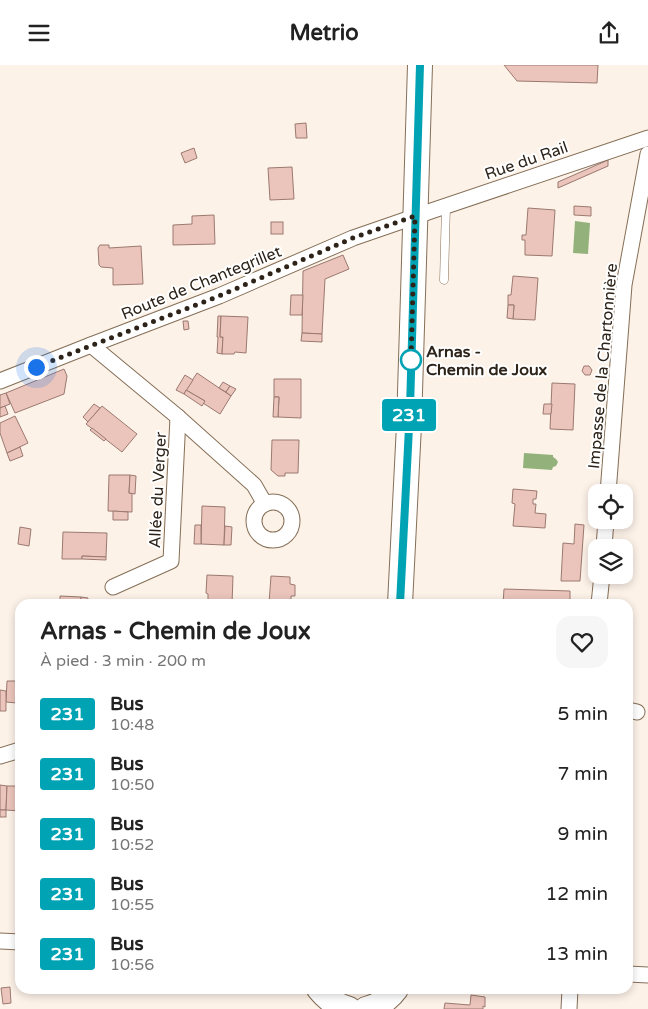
<!DOCTYPE html>
<html lang="fr">
<head>
<meta charset="utf-8">
<style>
	:root { --surface:#fff; --page:#f6f6f6; --text:#222; --muted:#767676 }
	body { margin:0; font-family:"Varela Round",sans-serif; background:var(--page); color:var(--text); height:100vh; display:flex; flex-direction:column; font-size:19px; white-space:nowrap }
	* { box-sizing:border-box; margin:0 }
	p { font-size:16px; color:var(--muted) }
	.icon { flex:none; width:28px; height:28px; fill:none; stroke:currentColor; stroke-width:2; stroke-linecap:round; stroke-linejoin:round }
	.map { position:relative; flex:1; overflow:hidden }
	.sheet { position:absolute; left:15px; top:534px; width:618px; height:395px; display:flex; flex-direction:column; background:var(--surface); border-radius:15px; box-shadow:0 2px 8px #0003 }
	.sheet>* { flex:none }
	.badge { padding:0 10px; border-radius:4px; font-size:18px; line-height:32px }
	.buttons { position:absolute; left:588px; top:419px; display:grid; gap:10px }
	.buttons a { display:grid; place-items:center; width:45px; height:45px; border-radius:10px; background:var(--surface); box-shadow:0 2px 8px #0003; font-size:25px }
	.you { position:absolute; width:25px; height:25px; margin:-12px; border:4px solid #fff; border-radius:50%; background:#1a73e8; box-shadow:0 0 0 8px #1a73e833 }
	.map>.badge { position:absolute; translate:-50% -50%; box-shadow:0 0 0 2px #fff }
	.round { display:grid; place-items:center; flex:none; width:52px; height:52px; border-radius:15px; background:var(--page) }
	.head { display:flex; align-items:center; justify-content:space-between; height:85px; padding:0 25px }
	h1 { font-size:24px; font-weight:800; line-height:38px }
	ul { padding:0; list-style:none }
	li { display:flex; align-items:center; gap:15px; height:60px; padding:0 25px }
	li div { flex:1 }
	li b { display:block; font-size:19px }
	li em { font-style:normal }
	li .badge { min-width:55px; font-weight:700; text-align:center }
	header { display:flex; justify-content:space-between; align-items:center; height:65px; padding:0 25px; background:var(--surface); font-size:22px; font-weight:800 }
	.map>svg:first-child { display:block }
</style>
</head>
<body>
<header><svg class="icon" aria-label="menu" viewBox="0 0 24 24"><path d="M4 6h16M4 12h16M4 18h16"/></svg>Metrio<svg class="icon" aria-label="share" viewBox="0 0 24 24"><path d="M12 15V3M7 8l5-5 5 5M5 13v7h14v-7"/></svg></header>
<div class="map">
<svg width="648" height="944" viewBox="0 0 648 944">
	<rect width="100%" height="100%" fill="#fdf2e8"/>
	<g fill="#92b17b">
		<polygon points="575,156 590,158 588,189 573,188"/>
		<polygon points="524,388 553,390 553,392 556,394 558,397 556,401 553,402 552,405 523,403"/>
	</g>
	<g fill="#ebc5bb" stroke="#9b7970">
		<polygon points="504,0 598,0 597,18 517,16"/>
		<polygon points="306,58 307,73 296,73 295,59"/>
		<polygon points="194,83 197,93 185,98 181,88"/>
		<polygon points="608,95 608,101 558,123 558,117"/>
		<polygon points="292,102 294,134 270,135 268,103"/>
		<polygon points="574,141 591,142 591,151 574,150"/>
		<polygon points="528,143 555,145 552,191 525,190 525,175 522,175 522,170 526,170"/>
		<polygon points="214,150 215,179 173,180 173,160 192,159 192,151"/>
		<rect x="271" y="157" width="12" height="12"/>
		<polygon points="100,180 109,180 109,183 141,181 143,219 113,220 113,203 101,202 99,200 98,183"/>
		<polygon points="343,190 349,204 325,214 322,269 302,268 303,206"/>
		<polygon points="513,211 538,213 535,255 513,254 514,240 508,240 508,230 511,230"/>
		<polygon points="291,230 303,230 302,250 290,250"/>
		<polygon points="508,240 514,240 513,254 507,253"/>
		<polygon points="218,251 221,251 220,272 223,272 222,289 217,288 218,272 217,272"/>
		<polygon points="221,251 248,252 246,288 235,287 234,289 222,289 223,272 220,272"/>
		<polygon points="183,256 188,256 189,264 184,265"/>
		<polygon points="302,268 322,269 322,277 301,276"/>
		<polygon points="584,301 589,301 592,305 590,310 585,310 582,306"/>
		<polygon points="64,304 67,311 64,329 15,348 6,328"/>
		<polygon points="197,308 231,331 220,349 203,338 205,336 186,325"/>
		<polygon points="185,310 193,315 184,329 176,325"/>
		<polygon points="274,314 301,314 301,353 278,352 279,332 274,332"/>
		<polygon points="223,317 230,321 226,327 219,323"/>
		<polygon points="552,318 575,319 573,365 550,364"/>
		<polygon points="230,321 236,324 231,331 226,327"/>
		<polygon points="186,325 205,336 202,341 184,329"/>
		<polygon points="6,328 10,339 0,343 0,330"/>
		<polygon points="274,332 279,332 278,352 273,352"/>
		<polygon points="94,339 100,343 88,357 83,352"/>
		<polygon points="544,339 552,339 551,349 543,349"/>
		<polygon points="5,341 8,349 0,352 0,343"/>
		<polygon points="102,341 137,369 122,387 86,359"/>
		<polygon points="15,351 28,378 7,388 0,368 0,358"/>
		<polygon points="92,363 106,374 104,376 90,365"/>
		<polygon points="272,375 299,375 298,408 285,408 285,411 278,411 271,405"/>
		<polygon points="20,382 23,391 10,396 7,388"/>
		<polygon points="109,410 130,410 129,428 132,428 132,447 108,446"/>
		<polygon points="130,410 136,411 135,429 129,428"/>
		<polygon points="513,424 537,426 536,434 533,434 533,439 536,439 535,448 546,449 545,463 513,461 515,439 512,438"/>
		<polygon points="202,441 225,442 224,480 201,479"/>
		<polygon points="113,446 128,447 128,455 113,455"/>
		<polygon points="575,459 584,460 580,516 561,516 563,478 574,479"/>
		<polygon points="195,460 201,460 201,479 194,479"/>
		<polygon points="225,461 232,462 231,480 224,480"/>
		<polygon points="20,462 31,464 29,481 18,479"/>
		<polygon points="63,467 107,468 106,492 82,491 82,494 62,494"/>
		<polygon points="82,491 106,492 106,495 82,494"/>
		<polygon points="207,510 233,511 232,539 208,539 208,529 206,528"/>
		<polygon points="271,511 290,512 290,519 295,520 295,531 291,531 291,539 261,539 261,538 269,538"/>
		<polygon points="504,524 570,526 570,539 503,539"/>
		<polygon points="60,531 81,532 81,539 60,539"/>
		<polygon points="81,532 88,533 87,539 81,539"/>
		<polygon points="7,616 20,616 20,642 17,642 17,638 6,637"/>
		<polygon points="0,625 6,626 6,646 0,646"/>
		<polygon points="0,720 7,721 6,745 0,745"/>
		<polygon points="7,721 18,721 17,724 20,724 20,746 6,745"/>
		<rect x="0" y="745" width="6" height="7"/>
		<polygon points="10,922 11,938 3,939 1,923"/>
		<polygon points="471,930 485,932 485,942 483,941 483,944 444,944 445,938 470,940"/>
	</g>
	<g fill="none" stroke-linecap="round" stroke-linejoin="round">
		<defs>
			<polyline id="lane" points="444,215 446,141"/>
			<g id="street">
				<polyline points="91,280 178,352 254,420 265,439"/>
				<polyline points="0,316 91,280 219,231 353,173 437,144 648,73"/>
				<polyline points="608,428 624,220 648,89"/>
				<circle cx="273" cy="456" r="19"/>
				<polyline points="604,482 606,455"/>
				<polyline points="113,522 171,496 178,352"/>
				<polyline points="599,539 602,510"/>
				<polyline points="628,645 637,647"/>
				<polyline points="0,691 20,685"/>
				<polyline points="0,876 20,877"/>
				<polyline points="628,909 648,910"/>
				<polyline points="569,944 570,924"/>
			</g>
			<g id="primary">
				<polyline points="400,539 409,360 420,0"/>
				<path d="M319 924C328 935 336 940 349 944"/>
				<path d="M366 944C378 941 388 935 396 924"/>
			</g>
		</defs>
		<use href="#lane" stroke="#856f57" stroke-width="9"/>
		<use href="#street" stroke="#856f57" stroke-width="17"/>
		<use href="#primary" stroke="#856f57" stroke-width="26"/>
		<use href="#lane" stroke="#fff" stroke-width="8"/>
		<use href="#street" stroke="#fff" stroke-width="15"/>
		<use href="#primary" stroke="#fff" stroke-width="24"/>
	</g>
	<g fill="none" stroke-linecap="round" stroke-linejoin="round">
		<defs>
			<polyline id="line" points="400,539 410,343 420,0"/>
		</defs>
		<use href="#line" stroke="#fff" stroke-width="11"/>
		<use href="#line" stroke="#00a3b4" stroke-width="8"/>
		<polyline stroke="#2d2319" stroke-width="5" stroke-dasharray="0 9" points="36,302 219,231 353,173 415,151 411,295"/>
	</g>
	<circle fill="#fff" stroke="#00a3b4" stroke-width="2.5" cx="411" cy="295" r="10"/>
	<g text-anchor="middle" stroke-width="4" stroke-linejoin="round" paint-order="stroke">
		<g font-size="16" fill="#2d2319" stroke="#fff">
			<text transform="translate(526 95) rotate(-19)" y="6">Rue du Rail</text>
			<text transform="translate(201 217) rotate(-22)" y="6">Route de Chantegrillet</text>
			<text transform="translate(602 301) rotate(-85)" y="6">Impasse de la Chartonnière</text>
			<text transform="translate(157 425) rotate(-87)" y="6">Allée du Verger</text>
		</g>
		<g font-size="16" font-weight="bold" fill="#2d2319" stroke="#fff" text-anchor="start">
			<text x="426" y="292">Arnas -<tspan x="426" dy="18">Chemin de Joux</tspan></text>
		</g>
	</g>
</svg>
<div class="buttons">
<a><svg class="icon" aria-label="locate" viewBox="0 0 24 24"><circle cx="12" cy="12" r="6"/><path d="M12 2v4M12 18v4M2 12h4M18 12h4"/></svg></a>
<a><svg class="icon" aria-label="layers" viewBox="0 0 24 24"><path d="M12 4l9 5-9 5-9-5zM3 14l9 5 9-5"/></svg></a>
</div>
<div class="you" style="left:36px;top:302px"></div>
<b class="badge" style="left:409px;top:350px;background:#00a3b4;color:#fff">231</b>
<section class="sheet">
<div class="head"><div><h1>Arnas - Chemin de Joux</h1><p>À pied · 3 min · 200 m</p></div><a class="round"><svg class="icon" aria-label="heart" viewBox="0 0 24 24"><path d="M12 20l-8-8c-3-5 5-10 8-4 3-6 11-1 8 4z"/></svg></a></div>
<ul>
<li><span class="badge" style="background:#00a3b4;color:#fff">231</span><div><b>Bus</b><p>10:48</p></div><em>5 min</em></li>
<li><span class="badge" style="background:#00a3b4;color:#fff">231</span><div><b>Bus</b><p>10:50</p></div><em>7 min</em></li>
<li><span class="badge" style="background:#00a3b4;color:#fff">231</span><div><b>Bus</b><p>10:52</p></div><em>9 min</em></li>
<li><span class="badge" style="background:#00a3b4;color:#fff">231</span><div><b>Bus</b><p>10:55</p></div><em>12 min</em></li>
<li><span class="badge" style="background:#00a3b4;color:#fff">231</span><div><b>Bus</b><p>10:56</p></div><em>13 min</em></li>
</ul>
</section>
</div>
</body>
</html>
